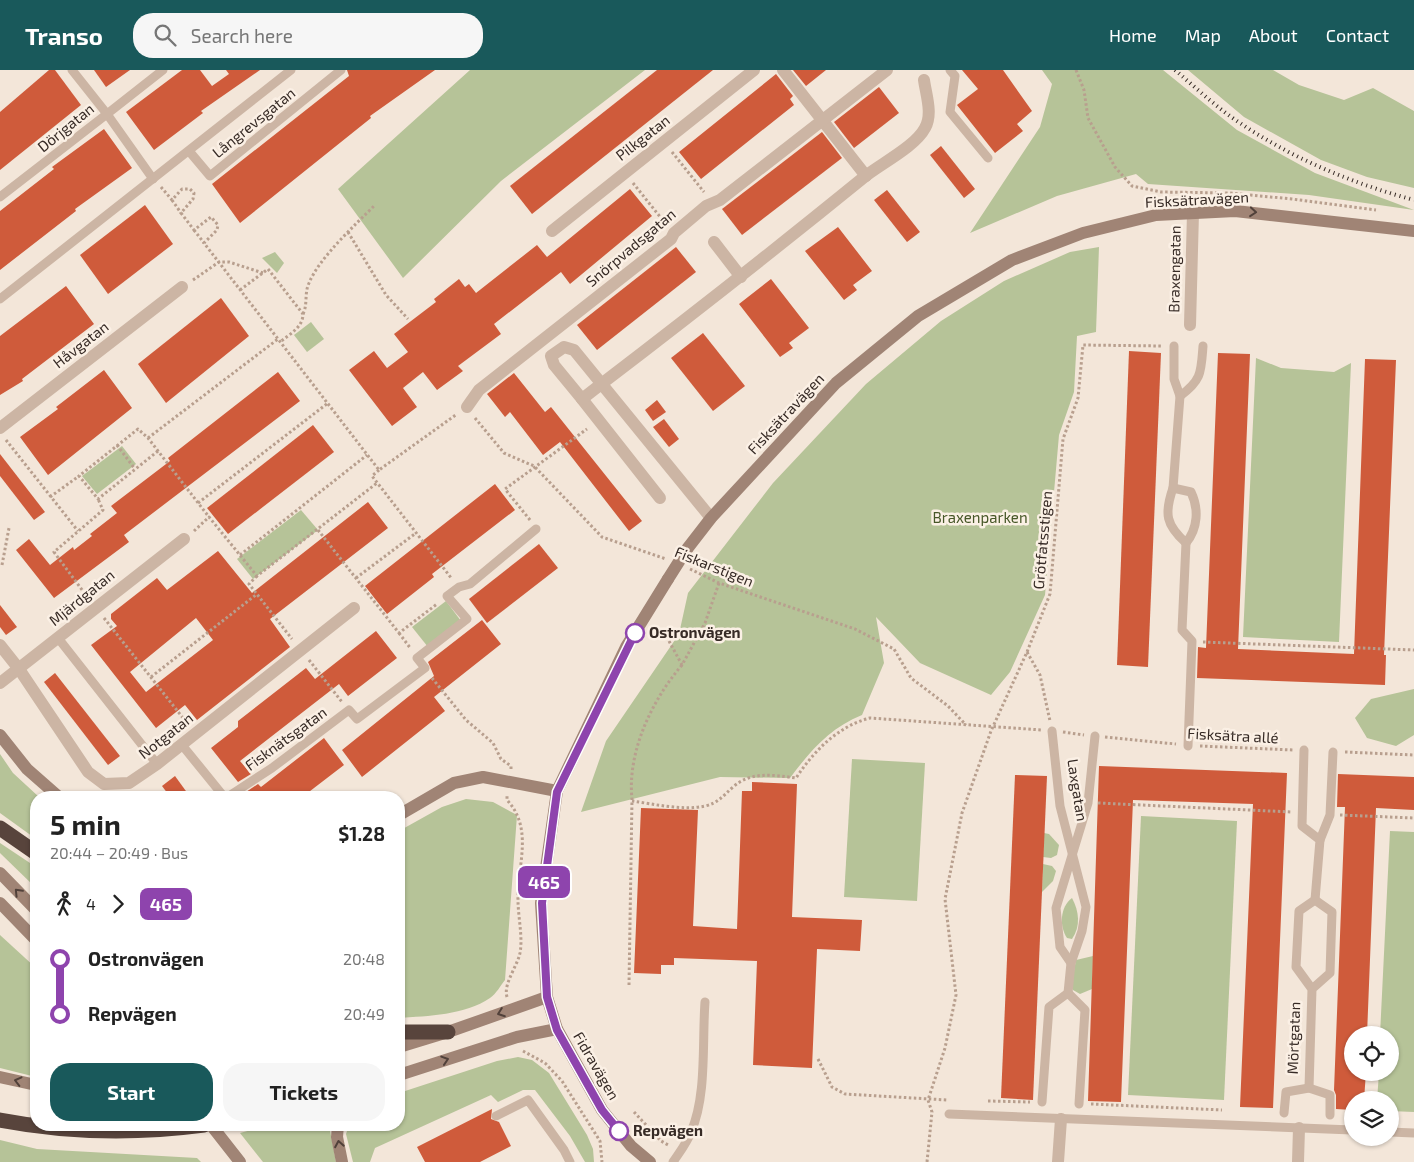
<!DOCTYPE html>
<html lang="en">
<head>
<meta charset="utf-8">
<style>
	:root { --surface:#fff; --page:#f6f6f6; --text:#222; --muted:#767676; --accent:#19595b }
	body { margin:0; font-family:"Exo 2",sans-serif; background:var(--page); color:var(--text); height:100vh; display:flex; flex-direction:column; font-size:19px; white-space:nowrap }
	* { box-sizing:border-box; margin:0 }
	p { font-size:16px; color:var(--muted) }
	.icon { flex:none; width:28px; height:28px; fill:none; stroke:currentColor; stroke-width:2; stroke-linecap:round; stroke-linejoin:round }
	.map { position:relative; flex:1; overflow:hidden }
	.details { position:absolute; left:30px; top:721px; width:375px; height:340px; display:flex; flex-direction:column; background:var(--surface); border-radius:20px; box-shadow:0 1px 4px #0004 }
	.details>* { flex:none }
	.badge { padding:0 10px; border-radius:8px; font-size:18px; line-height:32px }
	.controls { position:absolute; left:1344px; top:956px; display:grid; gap:10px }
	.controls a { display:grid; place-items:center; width:55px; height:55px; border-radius:50%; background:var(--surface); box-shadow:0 1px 4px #0004; font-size:25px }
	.map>.badge { position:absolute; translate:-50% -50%; box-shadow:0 0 0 2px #fff }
	.legs { display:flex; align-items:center; gap:8px; height:55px; padding:0 20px; font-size:16px }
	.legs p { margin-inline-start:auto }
	.overview { display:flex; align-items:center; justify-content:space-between; height:85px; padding:0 20px }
	h1 { font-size:28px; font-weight:700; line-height:38px }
	.cta { display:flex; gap:10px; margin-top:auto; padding:10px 20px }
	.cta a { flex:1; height:58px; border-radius:20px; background:var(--accent); color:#fff; font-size:20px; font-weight:700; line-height:58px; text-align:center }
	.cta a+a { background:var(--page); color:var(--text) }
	ul { padding:0 20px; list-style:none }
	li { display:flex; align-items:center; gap:18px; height:55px; font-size:19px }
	li i { display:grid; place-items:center; width:8px; height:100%; margin:0 6px; background:currentColor }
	li i::after { content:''; width:12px; height:12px; margin:-6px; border:4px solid; border-radius:50%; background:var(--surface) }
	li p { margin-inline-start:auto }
	li:first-child i { background:linear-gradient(#0000 50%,currentColor 0) }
	li:last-child i { background:linear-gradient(currentColor 50%,#0000 0) }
	header { display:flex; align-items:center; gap:30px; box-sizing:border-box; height:70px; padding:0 25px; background:var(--accent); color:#fff }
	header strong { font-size:24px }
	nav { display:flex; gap:28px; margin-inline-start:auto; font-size:18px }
	.search { width:350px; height:45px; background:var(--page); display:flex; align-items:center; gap:12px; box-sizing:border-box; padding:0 18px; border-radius:20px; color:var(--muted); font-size:19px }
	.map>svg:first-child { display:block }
</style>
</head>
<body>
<header>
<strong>Transo</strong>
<div class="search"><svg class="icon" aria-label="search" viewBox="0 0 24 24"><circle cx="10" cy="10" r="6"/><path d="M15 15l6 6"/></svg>Search here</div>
<nav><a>Home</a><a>Map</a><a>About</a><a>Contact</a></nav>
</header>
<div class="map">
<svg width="1414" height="1092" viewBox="0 0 1414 1092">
	<rect width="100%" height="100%" fill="#f3e6d9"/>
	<g fill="#b6c398">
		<polygon points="470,0 645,0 501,111 403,208 338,119"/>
		<polygon points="1042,0 1163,0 1237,60 1315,103 1414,140 1309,125 1148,114 1136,104 1057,126 970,163 1040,57 1052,14"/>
		<polygon points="1188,0 1273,0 1299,15 1344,30 1373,18 1414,41 1414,118 1367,107 1321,90 1244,47"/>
		<path d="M1099 177 1096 262 1077 266 1074 322 1059 365 1045 525 1010 602 991 625 920 593 876 547 884 593 862 645C830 658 811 680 790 708L720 707 581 742 606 671 679 564 688 523 773 413 866 314 941 251 1004 211 1070 182Z"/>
		<polygon points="275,182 284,193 277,203 262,188"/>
		<polygon points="311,252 324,269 307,282 294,265"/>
		<polygon points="1256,288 1281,298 1334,302 1351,293 1339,572 1243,567"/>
		<polygon points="122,376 136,394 97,424 82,406"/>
		<polygon points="301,440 318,460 253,509 237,489"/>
		<polygon points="446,531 461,551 428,577 412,557"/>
		<polygon points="1414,619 1414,665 1396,676 1367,668 1355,648 1371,629"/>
		<polygon points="0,684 13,703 39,727 36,728 36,769 0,743"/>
		<polygon points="852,689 925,693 917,831 844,827"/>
		<path d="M466 729 493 732 517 745 505 910C501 915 496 924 490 928 465 945 428 946 399 948V761L442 737Z"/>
		<polygon points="1141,746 1237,751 1224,1030 1128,1025"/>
		<polygon points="1390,761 1414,762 1414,1042 1390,1041 1390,1030 1377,1030 1379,1003 1390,1002 1390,965 1380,965"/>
		<polygon points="1044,763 1049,764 1059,775 1057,785 1051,788 1043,787"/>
		<polygon points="0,773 36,797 36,818 0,783"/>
		<polygon points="1043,794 1052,796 1056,801 1053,811 1042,822"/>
		<path d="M1072 828C1079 841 1081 856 1072 869L1067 868C1059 856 1060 837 1072 828Z"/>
		<polygon points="0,865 36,898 36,1007 0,998"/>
		<polygon points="1093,886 1092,919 1080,924 1073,920 1072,911 1076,890"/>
		<polygon points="518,987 532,990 549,1003 587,1065 593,1079 594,1092 585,1092 570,1066 535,1020 523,1020 498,1032 491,1025 375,1078 370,1092 353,1092 346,1064 349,1055 399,1055 399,1023 497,991"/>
		<polygon points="270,1055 329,1055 336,1092 263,1092 240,1063"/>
		<polygon points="0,1070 37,1079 197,1088 201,1092 0,1092"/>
	</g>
	<g fill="#cf5b3b" fill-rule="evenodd">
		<polygon points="49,0 55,0 81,35 0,100 0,42"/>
		<polygon points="94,0 130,0 106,17"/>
		<polygon points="182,0 200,0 212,16 229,4 226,0 260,0 201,41 203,43 154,80 126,42"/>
		<polygon points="347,0 435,0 370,46 371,48 240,153 212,114 349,6"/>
		<polygon points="657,0 713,0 532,144 510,116"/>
		<polygon points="793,0 826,0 806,16"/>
		<polygon points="962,0 1003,0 1032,41 1017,54 1023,61 995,83 957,35 978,19"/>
		<polygon points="776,4 793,26 790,29 794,35 701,109 679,82"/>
		<polygon points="879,17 899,43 854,78 834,52"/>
		<polygon points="104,59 132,98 75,139 76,141 0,200 0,141 54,99 52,97"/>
		<polygon points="822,62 842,88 742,165 722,139"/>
		<polygon points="941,76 975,119 964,128 930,85"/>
		<polygon points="630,119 652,146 570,214 561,202 494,254 501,264 458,296 463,301 437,320 423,302 403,318 417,337 392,356 349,300 374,281 387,298 408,282 394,264 436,232 434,229 459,209 465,217 469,214 476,223 537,175 547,187"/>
		<polygon points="887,120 920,162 907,172 874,130"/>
		<polygon points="145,135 173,174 108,224 80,185"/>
		<polygon points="838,157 872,201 853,215 857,220 844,230 805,181"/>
		<polygon points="676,177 696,202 597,280 577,255"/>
		<polygon points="771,209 809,258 789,273 793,278 780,287 739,234"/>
		<polygon points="66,216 94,254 22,309 23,311 0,325 0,266"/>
		<polygon points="221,228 249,266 166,333 138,294"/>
		<polygon points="703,263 745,316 713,341 671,288"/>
		<polygon points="1129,281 1161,283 1148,597 1117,595"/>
		<polygon points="1218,283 1250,284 1238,579 1354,584 1365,289 1396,290 1384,585 1386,585 1385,615 1197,608 1198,577 1206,578"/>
		<polygon points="104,300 132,338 48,405 20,367 58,339 56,337"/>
		<polygon points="278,302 300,331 124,465 129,472 54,528 16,480 29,469 50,495 73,477 74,480 92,466 90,464 117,443 111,436 170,391 168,388"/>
		<polygon points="514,303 545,342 551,337 642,451 629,461 560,372 543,385 510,342 505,347 487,324"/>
		<polygon points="657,330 666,342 653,351 645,340"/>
		<polygon points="664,349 679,369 669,377 653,357"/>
		<polygon points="313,355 334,382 228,464 207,438"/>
		<polygon points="0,384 45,442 34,450 0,406"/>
		<polygon points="495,414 515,440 432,504 434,507 387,544 365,516"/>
		<path d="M368 432 388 458 270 549 290 577 197 650 185 635 156 658 91 575 117 556 111 549V544L157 508 167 520 218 481 252 523ZM196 548 213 570 146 622 130 602Z"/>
		<polygon points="539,474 558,498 487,553 469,529"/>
		<polygon points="0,535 17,557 6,565 0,557"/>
		<polygon points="482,550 501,574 434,627 445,641 362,707 342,680 434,606 428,592"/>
		<polygon points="376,561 397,588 348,626 339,614 240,691 251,704 238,712 211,678 238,657 238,651 306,598 315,609"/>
		<polygon points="55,603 120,686 108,695 44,612"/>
		<polygon points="324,668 344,695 301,728 248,728 249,726 246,722 258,714 261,717"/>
		<polygon points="1099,696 1287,703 1273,1038 1240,1037 1253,734 1133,730 1121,1032 1088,1031"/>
		<polygon points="1338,704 1414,707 1414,740 1376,738 1367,965 1352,965 1352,1002 1366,1002 1364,1030 1352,1030 1352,1040 1336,1039 1336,1025 1334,1020 1345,737 1337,737"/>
		<polygon points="1015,705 1047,706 1033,1030 1001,1028"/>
		<polygon points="175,706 191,728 171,728 162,716"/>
		<polygon points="752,712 797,714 792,847 862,850 860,881 817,879 812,998 753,995 757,891 674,888 674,895 661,895 661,904 634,903 641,738 698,740 693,856 737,859 742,721 752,721"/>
		<polygon points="492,1039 491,1049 499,1052 511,1076 480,1092 425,1092 417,1077"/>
	</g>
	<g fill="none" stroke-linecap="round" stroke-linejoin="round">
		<g stroke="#b89f8e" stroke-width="3" stroke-dasharray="2.5 2.5" stroke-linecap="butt">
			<polyline points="1076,0 1084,20 1088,48 1115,97 1132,116 1161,122 1229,123 1292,129 1376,140"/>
			<polyline points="672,82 704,122"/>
			<polyline points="633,113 665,153"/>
			<polyline points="161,117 172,130 182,119 190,119 194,123 193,129 181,143 194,160 211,147 218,155 217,160 204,173 379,400 457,344"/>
			<polyline points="172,130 181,143"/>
			<polyline points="194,160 204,173"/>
			<polyline points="348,162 386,225 408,249"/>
			<polyline points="193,210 219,192 229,192 263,203"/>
			<path d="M240 220 268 199 303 244C303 257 290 264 280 272"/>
			<path d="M303 244C308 234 304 224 309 213 319 188 356 154 375 135"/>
			<polyline points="475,348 504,383 534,396 602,467 666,489"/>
			<polyline points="148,368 278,269"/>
			<polyline points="6,370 78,461"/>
			<polyline points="117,375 135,399"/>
			<polyline points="158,381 98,429 79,406 138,359 148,368 209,447"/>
			<polyline points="379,400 372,406 452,509"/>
			<polyline points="50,427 79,406"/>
			<polyline points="198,433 328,333"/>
			<polyline points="530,450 505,419 587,359"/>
			<polyline points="318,460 399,563 437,534"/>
			<polyline points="194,461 209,447 257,506 377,413"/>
			<polyline points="240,485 367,385"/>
			<polyline points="2,495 9,458"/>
			<polyline points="690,499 719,513 855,559 894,579 911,608 948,636 966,655"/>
			<polyline points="257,506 249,514 292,569"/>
			<polyline points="356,508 416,463"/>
			<polyline points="88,528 54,482 103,440 98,429"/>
			<polyline points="104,548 187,653"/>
			<polyline points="399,563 411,579"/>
			<polyline points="669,571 682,595 705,553 719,513"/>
			<polyline points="1203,572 1414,580"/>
			<polyline points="1027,582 1040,605 1050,651"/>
			<polyline points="309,590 342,632"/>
			<polyline points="151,607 257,524"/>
			<polyline points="432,608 466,650 493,673 501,689 511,696 511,700"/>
			<polyline points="1063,662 1084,665"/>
			<polyline points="1105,667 1176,674"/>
			<polyline points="1200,676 1293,680"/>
			<polyline points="1345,682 1414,685"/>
			<path d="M632 731C654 734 683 741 705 736 718 733 723 726 733 717 751 701 773 705 796 708 814 681 838 656 870 648L1042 660"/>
			<polyline points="1098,733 1292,742"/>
			<polyline points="1340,745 1414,748"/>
			<path d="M629 915 632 729C627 682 652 630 682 595"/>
			<path d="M507 927C503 914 517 897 520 883 523 867 518 847 518 830 517 796 534 759 507 730V726"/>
			<polyline points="523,981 545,993 562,1011 600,1071 602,1092"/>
			<polyline points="818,989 832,1017 845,1024 947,1030"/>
			<polyline points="988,1031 1030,1032"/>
			<polyline points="1091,1034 1222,1040"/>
			<polyline points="634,1042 661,1071 670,1076"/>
			<polyline points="927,1092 932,1042 928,1030 945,978 956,925 945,829 962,743 991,661 1027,582 1050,524 1063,369 1078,328 1083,275 1163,276"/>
		</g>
		<g stroke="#ccb5a4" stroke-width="9">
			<polyline points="950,0 955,6 950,42 988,88"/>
			<polyline points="189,81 210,106 341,0"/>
			<polyline points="153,109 107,44 163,0"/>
			<polyline points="0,127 107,44 72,0"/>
			<polyline points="0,229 291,0"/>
			<path d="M1174 276V309L1180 326C1202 310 1201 302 1203 276"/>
			<path d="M1173 418 1191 422C1199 439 1198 458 1186 473 1166 455 1164 444 1173 418Z"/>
			<polyline points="1173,418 1180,326"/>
			<polyline points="1186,473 1182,560 1192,571 1188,676"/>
			<polyline points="58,568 157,694"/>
			<polyline points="1052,661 1060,736 1086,837 1082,861 1071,893 1068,923"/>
			<polyline points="182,675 225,728"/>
			<polyline points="1304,680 1302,756 1320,770 1315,830"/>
			<polyline points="226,728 272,698 349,640 357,649 425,598 417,588 467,549 447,526 459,517 470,514 536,459"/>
			<polyline points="1320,770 1330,745 1333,682"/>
			<polyline points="1071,893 1060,877 1056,838 1088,733 1095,666"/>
			<polyline points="1309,1018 1312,919 1296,897 1299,841 1315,830 1332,842 1330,903 1312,919"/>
			<polyline points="1042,1032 1049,937 1068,923 1085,940 1079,1034"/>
			<polyline points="1284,1043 1286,1022 1309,1018 1330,1025 1330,1045"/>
			<polyline points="949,1044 1352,1060"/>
			<polyline points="496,1046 528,1030 564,1080 570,1092"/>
			<polyline points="1390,1062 1414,1063"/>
			<path d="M673 1092C679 1083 687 1073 691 1062 707 1026 702 972 705 932"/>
		</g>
		<g stroke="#ccb5a4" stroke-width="12">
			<polyline points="783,0 866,106"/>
			<polyline points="552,161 754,0"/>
			<polyline points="714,172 741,207"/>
			<polyline points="1190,255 1193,143"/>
			<polyline points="582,329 660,428"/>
			<polyline points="467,337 479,320 671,169 674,163 706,136 720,130 887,0"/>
			<polyline points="0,358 182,217"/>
			<path d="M711 448 574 280 564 277 551 286 554 295 582 329 600 315C689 247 777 178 863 108 880 94 915 77 925 58 933 44 926 25 924 10"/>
			<polyline points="0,575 19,599 88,702 104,714 129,713 157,694 354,538"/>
			<polyline points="0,613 184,469"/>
			<polyline points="1058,1092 1061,1049"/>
			<polyline points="1298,1092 1299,1058"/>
		</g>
		<g stroke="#a08475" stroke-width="12">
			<polyline points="687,479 711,448 836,313 918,246 1012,190 1083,163 1156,145 1235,141 1414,161"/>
			<polyline points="0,665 27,699 60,728"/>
			<polyline points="399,745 454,713 483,707 557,721"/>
			<polyline points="0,803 36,840"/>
			<polyline points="0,833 36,870"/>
			<polyline points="399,977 448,962 547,927"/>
			<polyline points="399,1005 517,967 557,959"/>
			<polyline points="0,1007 36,1015"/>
			<polyline points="211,1055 240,1092"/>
			<polyline points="338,1055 337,1067 342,1092"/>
			<polyline points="650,1092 631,1076 602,1040 557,959 547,927 541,833 557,721 626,577 668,509"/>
		</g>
		<g stroke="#58443c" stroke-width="15">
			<polyline points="0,758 36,783"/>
			<polyline points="399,962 448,962"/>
			<path d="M0 1050C68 1063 136 1064 204 1055"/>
		</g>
		<path stroke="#372b26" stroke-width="4" stroke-dasharray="1 4" stroke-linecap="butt" d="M1175 0C1195 17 1215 36 1237 51 1291 88 1351 113 1414 130"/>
		<polyline stroke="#a08475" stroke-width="12" points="668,509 687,479"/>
	</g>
	<defs><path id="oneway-chevron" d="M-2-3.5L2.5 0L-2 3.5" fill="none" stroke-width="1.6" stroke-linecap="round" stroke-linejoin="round" transform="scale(1.25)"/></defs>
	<g stroke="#51413a">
		<use href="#oneway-chevron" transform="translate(1253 142) rotate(5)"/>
		<use href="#oneway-chevron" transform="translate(18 822) rotate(-134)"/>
		<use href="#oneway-chevron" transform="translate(501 943) rotate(160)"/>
		<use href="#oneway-chevron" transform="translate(445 990) rotate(-18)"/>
		<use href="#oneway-chevron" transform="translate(18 1011) rotate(-166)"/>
		<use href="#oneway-chevron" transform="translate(339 1074) rotate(-100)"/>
	</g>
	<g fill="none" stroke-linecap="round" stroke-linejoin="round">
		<defs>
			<polyline id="line-1" points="619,1061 602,1040 557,960 547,927 542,833 557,722 635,563"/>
		</defs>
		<use href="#line-1" stroke="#fff" stroke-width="11"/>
		<use href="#line-1" stroke="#8e44ad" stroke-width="8"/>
	</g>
	<g fill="#fff" stroke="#8e44ad" stroke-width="2.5">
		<circle cx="635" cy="563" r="9"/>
		<circle cx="619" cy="1061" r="9"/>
	</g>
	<g text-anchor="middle" stroke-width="5" stroke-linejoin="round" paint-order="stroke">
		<g font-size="15" fill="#372b26" stroke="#fbf0e5">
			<text transform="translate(254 53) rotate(-39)" y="5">Långrevsgatan</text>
			<text transform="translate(66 58) rotate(-39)" y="5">Dörjgatan</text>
			<text transform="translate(643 68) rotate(-38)" y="5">Pilkgatan</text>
			<text transform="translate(1197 130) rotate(-3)" y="5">Fisksätravägen</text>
			<text transform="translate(631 178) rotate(-40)" y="5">Snörpvadsgatan</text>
			<text transform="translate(1175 199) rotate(-89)" y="5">Braxengatan</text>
			<text transform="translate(81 275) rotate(-38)" y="5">Håvgatan</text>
			<text transform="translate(786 344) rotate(-47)" y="5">Fisksätravägen</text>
			<text transform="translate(1043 470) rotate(-85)" y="5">Grötfatsstigen</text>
			<text transform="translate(714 497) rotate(22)" y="5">Fiskarstigen</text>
			<text transform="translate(82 528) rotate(-39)" y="5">Mjärdgatan</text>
			<text transform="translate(166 666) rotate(-38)" y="5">Notgatan</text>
			<text transform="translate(1233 666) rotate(3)" y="5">Fisksätra allé</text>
			<text transform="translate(286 669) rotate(-36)" y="5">Fisknätsgatan</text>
			<text transform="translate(1077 720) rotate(81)" y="5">Laxgatan</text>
			<text transform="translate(1294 968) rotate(-88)" y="5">Mörtgatan</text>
			<text transform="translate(596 996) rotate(60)" y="5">Fidravägen</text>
		</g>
		<g font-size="15" fill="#475728" stroke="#fbf0e5">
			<text x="980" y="453">Braxenparken</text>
		</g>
		<g font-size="15" font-weight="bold" fill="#372b26" stroke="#fbf0e5" text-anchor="start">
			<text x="649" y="568">Ostronvägen</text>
			<text x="633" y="1066">Repvägen</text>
		</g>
	</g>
</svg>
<div class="controls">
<a><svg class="icon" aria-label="locate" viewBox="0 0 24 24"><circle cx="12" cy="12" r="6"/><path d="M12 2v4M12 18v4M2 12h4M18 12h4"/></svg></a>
<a><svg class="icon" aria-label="layers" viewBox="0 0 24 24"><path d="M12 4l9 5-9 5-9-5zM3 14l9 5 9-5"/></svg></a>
</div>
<b class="badge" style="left:544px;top:812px;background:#8e44ad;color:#fff">465</b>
<section class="details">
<div class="overview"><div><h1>5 min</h1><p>20:44 – 20:49 · Bus</p></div><b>$1.28</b></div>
<div class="legs"><svg class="icon" aria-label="walk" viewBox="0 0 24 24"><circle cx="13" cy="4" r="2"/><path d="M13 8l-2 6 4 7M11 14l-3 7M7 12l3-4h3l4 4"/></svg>4<svg class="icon" aria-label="forward" viewBox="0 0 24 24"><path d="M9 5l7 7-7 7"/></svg><b class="badge" style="background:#8e44ad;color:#fff">465</b></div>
<ul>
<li><i style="color:#8e44ad"></i><b>Ostronvägen</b><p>20:48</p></li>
<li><i style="color:#8e44ad"></i><b>Repvägen</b><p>20:49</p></li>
</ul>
<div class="cta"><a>Start</a><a>Tickets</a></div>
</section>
</div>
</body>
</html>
